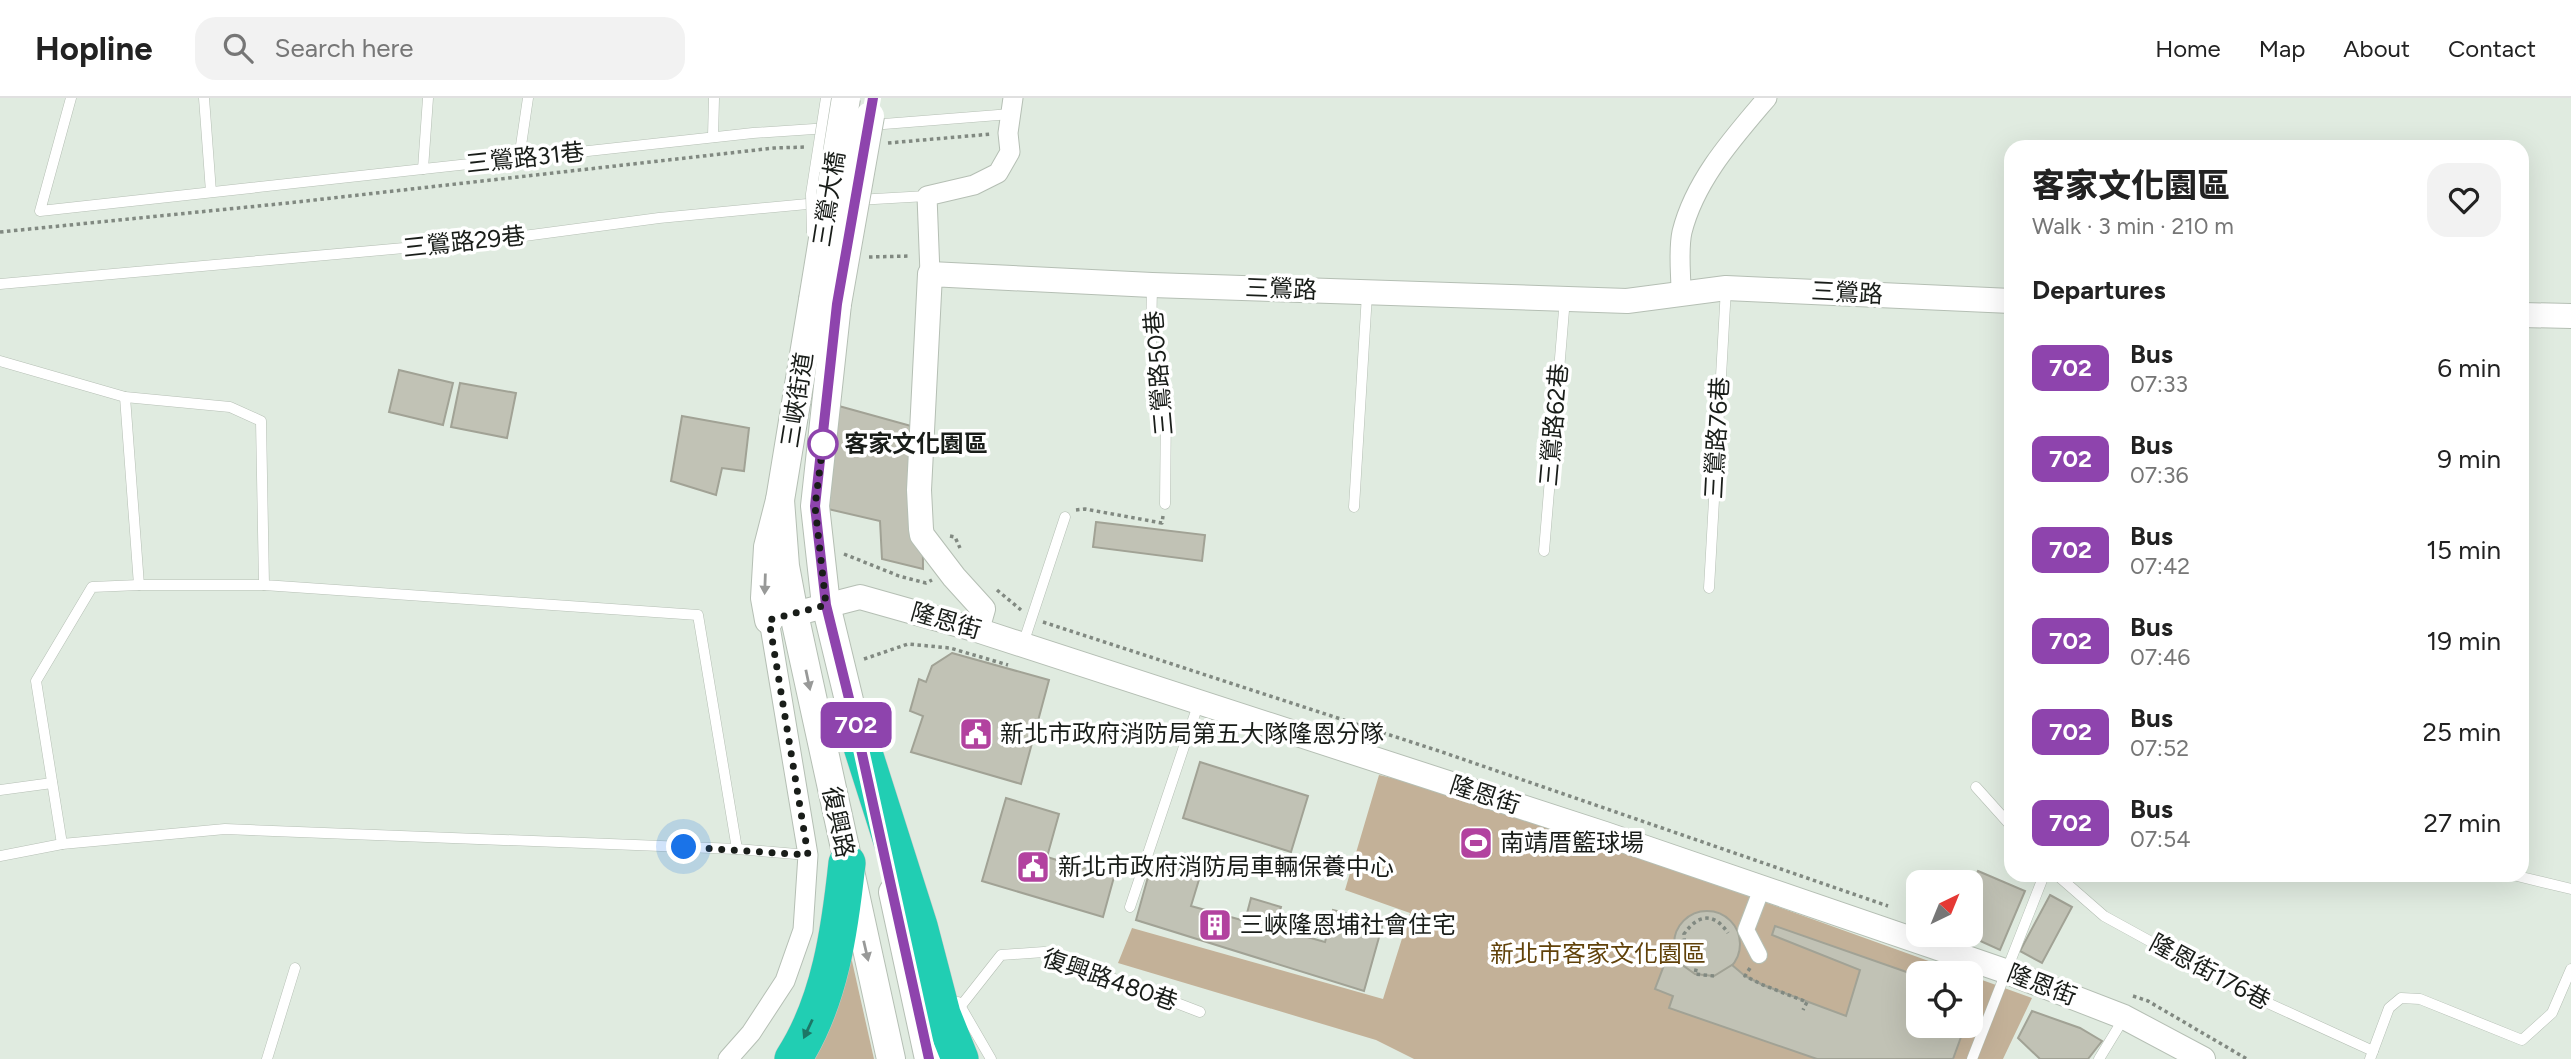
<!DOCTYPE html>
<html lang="en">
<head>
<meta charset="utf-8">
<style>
	:root { --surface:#fff; --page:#f2f2f2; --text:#222; --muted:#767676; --line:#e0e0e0 }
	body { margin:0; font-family:Figtree,"Noto Sans TC",sans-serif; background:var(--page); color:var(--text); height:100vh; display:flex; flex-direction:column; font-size:26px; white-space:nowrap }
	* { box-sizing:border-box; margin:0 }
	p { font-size:23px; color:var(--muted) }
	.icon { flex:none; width:38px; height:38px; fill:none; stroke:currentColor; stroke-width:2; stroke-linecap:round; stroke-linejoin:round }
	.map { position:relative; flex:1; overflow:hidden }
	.sheet { position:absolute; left:2004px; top:42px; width:525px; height:742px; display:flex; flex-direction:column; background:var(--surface); border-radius:21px; box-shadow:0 7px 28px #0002 }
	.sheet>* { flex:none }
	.badge { padding:0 14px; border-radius:10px; font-size:24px; line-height:46px }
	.needle { width:46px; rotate:43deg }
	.buttons { position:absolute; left:1906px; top:772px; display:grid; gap:14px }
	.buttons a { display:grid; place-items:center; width:77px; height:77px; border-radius:14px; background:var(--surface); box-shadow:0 7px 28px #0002; font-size:35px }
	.you { position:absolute; width:35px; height:35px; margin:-18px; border:5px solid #fff; border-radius:50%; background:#1a73e8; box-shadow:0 0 0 10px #1a73e833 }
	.map>.badge { position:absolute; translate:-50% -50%; box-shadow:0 0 0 4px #fff }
	h2 { padding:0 28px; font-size:26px; line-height:63px }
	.round { display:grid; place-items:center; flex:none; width:74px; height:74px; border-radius:21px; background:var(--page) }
	.headline { display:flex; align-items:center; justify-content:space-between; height:119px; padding:0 28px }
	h1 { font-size:33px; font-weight:800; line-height:52px }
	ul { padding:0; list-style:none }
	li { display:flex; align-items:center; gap:21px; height:91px; padding:0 28px }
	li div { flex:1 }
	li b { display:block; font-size:26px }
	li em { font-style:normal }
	li .badge { min-width:77px; font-weight:700; text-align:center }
	header { display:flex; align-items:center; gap:42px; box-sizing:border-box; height:98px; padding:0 35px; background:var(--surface); border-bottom:2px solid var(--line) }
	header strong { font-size:33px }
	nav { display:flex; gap:38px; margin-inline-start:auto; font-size:24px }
	.search { width:490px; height:63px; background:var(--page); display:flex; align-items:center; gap:18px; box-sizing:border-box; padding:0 24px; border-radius:21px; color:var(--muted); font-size:26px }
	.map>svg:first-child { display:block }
</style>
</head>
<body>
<header>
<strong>Hopline</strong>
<div class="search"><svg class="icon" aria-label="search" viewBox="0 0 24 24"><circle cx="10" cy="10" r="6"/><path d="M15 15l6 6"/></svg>Search here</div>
<nav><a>Home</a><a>Map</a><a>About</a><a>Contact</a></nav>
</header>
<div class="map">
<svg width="2571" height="961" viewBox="0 0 2571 961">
	<rect width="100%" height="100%" fill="#e0ebe0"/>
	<g fill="#c3b198">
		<polygon points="1379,677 1444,692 1531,720 1962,875 1918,875 1918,928 1970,928 1971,878 2032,900 2003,961 1414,961 1376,942 1118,865 1132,830 1383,901 1410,815 1345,792"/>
		<polygon points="850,860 852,863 874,961 804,961"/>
	</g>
	<g fill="#c1c2b5" stroke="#a1a295" stroke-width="2">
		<polygon points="399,272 453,285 443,327 389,314"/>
		<polygon points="460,285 516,295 507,340 451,329"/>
		<polygon points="828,305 922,331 923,471 882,461 880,423 815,408"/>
		<polygon points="682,318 749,330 744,373 722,370 716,397 671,383"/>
		<polygon points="1096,424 1205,437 1202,463 1093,449"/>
		<polygon points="952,555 1049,582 1021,686 911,654 923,618 910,613 919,581 926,584 932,568"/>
		<polygon points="1200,664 1308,698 1291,754 1183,720"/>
		<polygon points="1006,700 1059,716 1047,759 1114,779 1103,819 982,783"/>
		<polygon points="1153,761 1201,775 1191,808 1245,823 1251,800 1281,809 1275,830 1325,844 1333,812 1383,825 1364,893 1136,822"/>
		<polygon points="1978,773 2025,793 2000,852 1965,836 1970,836 1970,791"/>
		<polygon points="2050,797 2072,809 2042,865 2020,853"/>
		<circle cx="1707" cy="846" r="33"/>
		<polygon points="1775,828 1918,878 1918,928 1965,928 1953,961 1817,961 1669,910 1673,898 1655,891 1666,862 1675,857 1681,866 1695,876 1714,878 1732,867 1745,878 1763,887 1846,918 1860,872 1772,837"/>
		<polygon points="2032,913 2080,930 2102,943 2088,961 2040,961 2018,940"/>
	</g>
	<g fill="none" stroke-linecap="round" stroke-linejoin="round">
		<defs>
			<g id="service">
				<polyline points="71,0 40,113 753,35 829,30"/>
				<polyline points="204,0 211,94"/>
				<polyline points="870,18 874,0"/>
				<polyline points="871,27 1011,16"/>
				<polyline points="713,39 714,0"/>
				<polyline points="2361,48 2361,49"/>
				<polyline points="519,61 528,0"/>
				<polyline points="423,71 428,0"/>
				<polyline points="857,102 927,98"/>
				<polyline points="0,186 494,142 659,120 818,105"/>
				<polyline points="1152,187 1151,244 1155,274 1166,308 1165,406"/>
				<polyline points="0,263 125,299 230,309 261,323 264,487 698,517 737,751"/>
				<polyline points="125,299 139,487 264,487"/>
				<polyline points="1354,409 1367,196"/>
				<polyline points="1544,453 1565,200"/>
				<polyline points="1709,490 1726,190"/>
				<polyline points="1023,546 1065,419"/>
				<polyline points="1976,689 2011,728"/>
				<polyline points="0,692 52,685"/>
				<polyline points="62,746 36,583 92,489 139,487"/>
				<polyline points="0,758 62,746 225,731 737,751 808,757"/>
				<polyline points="2057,777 2104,818 2237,891 2373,953 2370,961"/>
				<polyline points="2513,777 2571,791"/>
				<polyline points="1130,809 1199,604"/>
				<polyline points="958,904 991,961"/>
				<polyline points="960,909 1001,857 1044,854 1200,914"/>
				<polyline points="2373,953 2389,910 2401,900 2420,901 2522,942 2552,915 2571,871"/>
				<polyline points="267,961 295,870"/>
				<polyline points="1972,961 2044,777"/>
				<polyline points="2099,961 2124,920"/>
			</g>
			<polyline id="pedestrian" points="1759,857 1746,832 1762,790"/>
			<g id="minor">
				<polyline points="930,176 927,98 974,87 998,75 1010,54 1008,35 1013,0"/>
				<path d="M1681 194C1681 176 1678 152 1682 134 1695 82 1733 40 1767 0"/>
				<polyline points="728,961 751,935 785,883 803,832 808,757 769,522 779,519"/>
			</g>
			<g id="tertiary">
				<polyline points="2522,217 2571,218"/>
				<polyline points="794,516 860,499 977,532 1605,736 2005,873 2124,919 2203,961"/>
				<polyline points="977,532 983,511 954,479 922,437 921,431 919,392 930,176 1152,187 1627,203 1726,190 2011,203"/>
			</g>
			<g id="secondary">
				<polyline points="837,206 815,408 826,507 861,652"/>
				<polyline points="780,402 785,468 794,516 891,961"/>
				<polyline points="769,522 765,500 768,449 780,402 813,202"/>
				<polyline points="893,794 929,961"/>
			</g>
			<g id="motorway">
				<polyline points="857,633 919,828 942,916 960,961"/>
				<path d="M793 961C830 904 840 831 847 765"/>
			</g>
		</defs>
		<use href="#service" stroke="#b5bfb4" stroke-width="11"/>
		<use href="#pedestrian" stroke="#b5bfb4" stroke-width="18"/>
		<use href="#minor" stroke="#b5bfb4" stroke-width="21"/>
		<use href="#tertiary" stroke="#b5bfb4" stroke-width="26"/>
		<use href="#secondary" stroke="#b5bfb4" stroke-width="30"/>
		<use href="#motorway" stroke="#c8c9c8" stroke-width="38"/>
		<g stroke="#818981" stroke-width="3.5" stroke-dasharray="3.5 3.5" stroke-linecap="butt">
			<polyline points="888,45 992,36"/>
			<polyline points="0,134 288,105 774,50 807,49"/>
			<polyline points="869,159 910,158"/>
			<polyline points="1076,412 1085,411 1162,425 1163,418"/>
			<polyline points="950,438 955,439 960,450"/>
			<polyline points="844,456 899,478 926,485 932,482"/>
			<polyline points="997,492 1021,512"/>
			<polyline points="1043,524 1442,654 1888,808"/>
			<polyline points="864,561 908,546 950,550 1008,567"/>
			<polyline points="1750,870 1745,878 1763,887 1807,904 1803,912"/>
			<path d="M1714 878 1695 876 1697 867 1685 853 1684 836C1698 816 1714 814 1728 835"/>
			<polyline points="2133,898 2148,903 2247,961"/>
		</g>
		<use href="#service" stroke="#fff" stroke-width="10"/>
		<use href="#pedestrian" stroke="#fff" stroke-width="16"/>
		<use href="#minor" stroke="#fff" stroke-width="19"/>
		<use href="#tertiary" stroke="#fff" stroke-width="24"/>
		<use href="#secondary" stroke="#fff" stroke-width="28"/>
		<use href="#motorway" stroke="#21ceb3" stroke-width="37"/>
		<defs>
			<polyline id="service-bridge" points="812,135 811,96 826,0"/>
			<g id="secondary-bridge">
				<polyline points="813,202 846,0"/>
				<polyline points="837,206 870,18"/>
			</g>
		</defs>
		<use href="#service-bridge" stroke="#b5bfb4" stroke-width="11" stroke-linecap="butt"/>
		<use href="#secondary-bridge" stroke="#b5bfb4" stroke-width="30" stroke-linecap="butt"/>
		<use href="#service-bridge" stroke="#fff" stroke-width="10"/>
		<use href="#secondary-bridge" stroke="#fff" stroke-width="28"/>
	</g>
	<defs><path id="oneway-solid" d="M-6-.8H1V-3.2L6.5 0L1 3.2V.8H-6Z" transform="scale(1.75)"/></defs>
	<g fill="#989998">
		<use href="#oneway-solid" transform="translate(765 486) rotate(92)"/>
		<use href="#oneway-solid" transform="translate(808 582) rotate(78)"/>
		<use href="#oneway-solid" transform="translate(866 853) rotate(77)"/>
	</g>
	<use fill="#1d7666" href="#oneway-solid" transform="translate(808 931) rotate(115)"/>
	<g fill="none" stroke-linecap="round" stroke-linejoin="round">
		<defs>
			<polyline id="line" points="873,0 837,206 815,408 826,507 857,633 929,961"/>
		</defs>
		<use href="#line" stroke="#fff" stroke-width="16"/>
		<use href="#line" stroke="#8e44ad" stroke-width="10"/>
		<polyline stroke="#191d19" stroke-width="7" stroke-dasharray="0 12.6" points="684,749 808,757 769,522 826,507 815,408 823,346"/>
	</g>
	<defs>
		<symbol id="civic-square" viewBox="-11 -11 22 22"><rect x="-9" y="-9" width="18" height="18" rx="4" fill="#b2429f" stroke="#fff"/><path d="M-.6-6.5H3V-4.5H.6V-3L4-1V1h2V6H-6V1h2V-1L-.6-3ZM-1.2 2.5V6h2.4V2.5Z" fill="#fff"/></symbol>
		<symbol id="stadium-square" viewBox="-11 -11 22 22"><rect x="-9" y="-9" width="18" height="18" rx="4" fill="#b2429f" stroke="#fff"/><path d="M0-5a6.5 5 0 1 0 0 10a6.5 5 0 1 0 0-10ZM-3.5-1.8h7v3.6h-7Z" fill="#fff"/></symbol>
		<symbol id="building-square" viewBox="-11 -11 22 22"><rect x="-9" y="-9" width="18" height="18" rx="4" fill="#b2429f" stroke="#fff"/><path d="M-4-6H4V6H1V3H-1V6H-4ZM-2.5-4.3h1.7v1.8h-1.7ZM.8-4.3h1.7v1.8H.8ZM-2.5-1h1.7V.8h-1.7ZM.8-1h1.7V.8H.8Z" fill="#fff"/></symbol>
	</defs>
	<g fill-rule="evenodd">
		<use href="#civic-square" x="957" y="617" width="38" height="38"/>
		<use href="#stadium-square" x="1457" y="726" width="38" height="38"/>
		<use href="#civic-square" x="1014" y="750" width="38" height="38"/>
		<use href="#building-square" x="1196" y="808" width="38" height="38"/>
	</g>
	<circle fill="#fff" stroke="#8e44ad" stroke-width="3.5" cx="823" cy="346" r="14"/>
	<g text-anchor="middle" stroke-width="7" stroke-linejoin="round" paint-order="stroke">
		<g font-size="24" fill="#191d19" stroke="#fff">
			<text transform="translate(525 60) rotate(-6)" y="8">三鶯路31巷</text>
			<text transform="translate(829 101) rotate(-81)" y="8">三鶯大橋</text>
			<text transform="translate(464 144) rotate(-6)" y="8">三鶯路29巷</text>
			<text transform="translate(1281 191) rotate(2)" y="8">三鶯路</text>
			<text transform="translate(1847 195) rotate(3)" y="8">三鶯路</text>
			<text transform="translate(1159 275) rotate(-95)" y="8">三鶯路50巷</text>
			<text transform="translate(797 302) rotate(-81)" y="8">三峽街道</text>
			<text transform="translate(1554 327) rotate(-85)" y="8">三鶯路62巷</text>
			<text transform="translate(1717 340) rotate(-87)" y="8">三鶯路76巷</text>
			<text transform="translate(946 523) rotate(16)" y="8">隆恩街</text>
			<text transform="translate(1485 697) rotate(18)" y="8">隆恩街</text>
			<text transform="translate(838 724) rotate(78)" y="8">復興路</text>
			<text transform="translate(2210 874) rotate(28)" y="8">隆恩街176巷</text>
			<text transform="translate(1110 882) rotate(19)" y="8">復興路480巷</text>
			<text transform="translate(2042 887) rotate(21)" y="8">隆恩街</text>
		</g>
		<g font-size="24" font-weight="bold" fill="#191d19" stroke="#fff" text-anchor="start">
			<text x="844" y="354">客家文化園區</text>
		</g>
		<g font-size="24" fill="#191d19" stroke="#fff" text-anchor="start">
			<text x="1000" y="644">新北市政府消防局第五大隊隆恩分隊</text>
			<text x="1500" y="753">南靖厝籃球場</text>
			<text x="1058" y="777">新北市政府消防局車輛保養中心</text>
			<text x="1240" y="835">三峽隆恩埔社會住宅</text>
		</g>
		<g font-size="24" fill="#61420a" stroke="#fff">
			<text x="1598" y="864">新北市客家文化園區</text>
		</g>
	</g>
</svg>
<div class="buttons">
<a><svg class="needle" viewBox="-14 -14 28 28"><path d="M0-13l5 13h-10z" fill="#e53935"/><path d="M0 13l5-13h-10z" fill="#767676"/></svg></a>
<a><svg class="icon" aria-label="locate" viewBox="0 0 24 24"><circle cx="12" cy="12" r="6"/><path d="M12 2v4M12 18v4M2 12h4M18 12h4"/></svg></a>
</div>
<div class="you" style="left:684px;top:749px"></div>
<b class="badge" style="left:856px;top:627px;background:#8e44ad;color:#fff">702</b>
<section class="sheet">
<div class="headline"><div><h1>客家文化園區</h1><p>Walk · 3 min · 210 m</p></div><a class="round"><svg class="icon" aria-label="heart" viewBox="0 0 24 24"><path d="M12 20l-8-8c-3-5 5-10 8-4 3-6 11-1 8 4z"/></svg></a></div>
<h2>Departures</h2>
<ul>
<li><span class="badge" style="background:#8e44ad;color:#fff">702</span><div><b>Bus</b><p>07:33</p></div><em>6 min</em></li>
<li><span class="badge" style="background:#8e44ad;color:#fff">702</span><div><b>Bus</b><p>07:36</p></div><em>9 min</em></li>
<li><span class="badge" style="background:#8e44ad;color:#fff">702</span><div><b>Bus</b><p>07:42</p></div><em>15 min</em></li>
<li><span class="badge" style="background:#8e44ad;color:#fff">702</span><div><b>Bus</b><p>07:46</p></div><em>19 min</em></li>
<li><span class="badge" style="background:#8e44ad;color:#fff">702</span><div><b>Bus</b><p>07:52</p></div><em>25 min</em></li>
<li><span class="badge" style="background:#8e44ad;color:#fff">702</span><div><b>Bus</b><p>07:54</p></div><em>27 min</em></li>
</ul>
</section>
</div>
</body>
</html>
